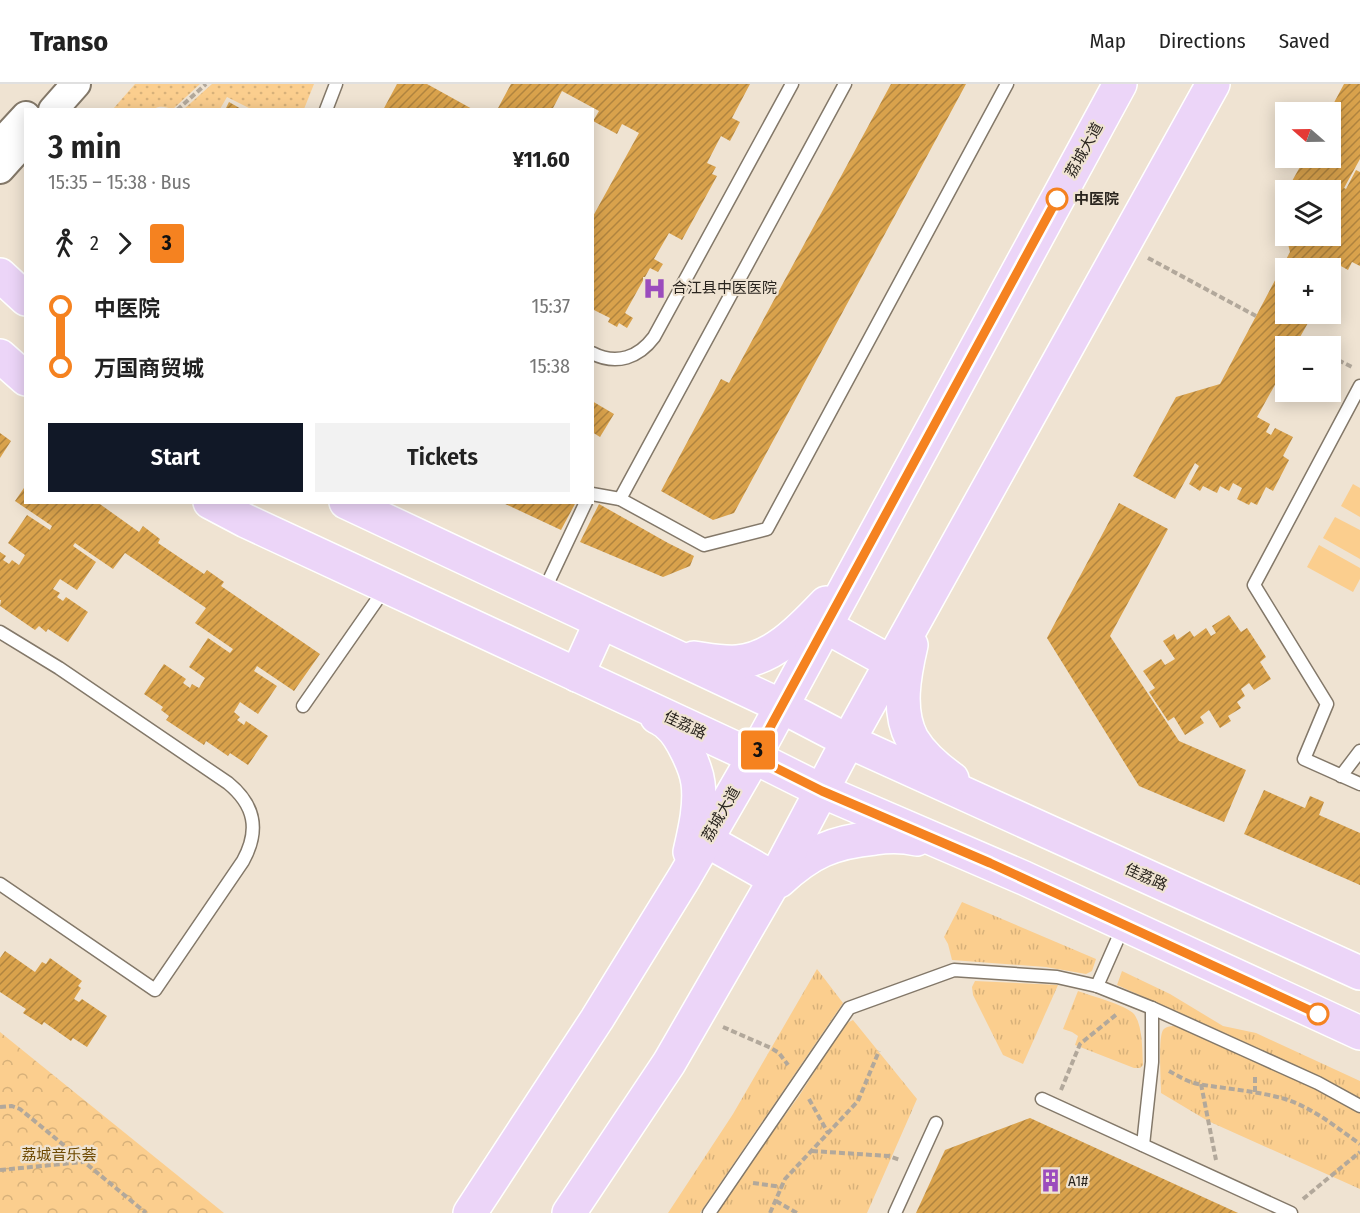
<!DOCTYPE html>
<html lang="en">
<head>
<meta charset="utf-8">
<style>
	:root { --surface:#fff; --page:#f2f2f2; --text:#222; --muted:#767676; --line:#e0e0e0; --accent:#111827 }
	body { margin:0; font-family:"Fira Sans Condensed","Noto Sans SC",sans-serif; background:var(--page); color:var(--text); height:100vh; display:flex; flex-direction:column; font-size:22px; white-space:nowrap }
	* { box-sizing:border-box; margin:0 }
	p { font-size:20px; color:var(--muted) }
	.icon { flex:none; width:33px; height:33px; fill:none; stroke:currentColor; stroke-width:2; stroke-linecap:round; stroke-linejoin:round }
	.map { position:relative; flex:1; overflow:hidden }
	.panel { position:absolute; left:24px; top:24px; width:570px; height:396px; display:flex; flex-direction:column; background:var(--surface); border-radius:0px; box-shadow:0 3px 15px #0003 }
	.panel>* { flex:none }
	.badge { padding:0 12px; border-radius:4px; font-size:21px; line-height:39px }
	.needle { width:39px; rotate:290deg }
	.fabs { position:absolute; left:1275px; top:18px; display:grid; gap:12px }
	.fabs a { display:grid; place-items:center; width:66px; height:66px; border-radius:0px; background:var(--surface); box-shadow:0 3px 15px #0003; font-size:30px }
	.map>.badge { position:absolute; translate:-50% -50%; box-shadow:0 0 0 3px #fff }
	.legs { display:flex; align-items:center; gap:9px; height:66px; padding:0 24px; font-size:20px }
	.legs p { margin-inline-start:auto }
	.summary { display:flex; align-items:center; justify-content:space-between; height:102px; padding:0 24px }
	h1 { font-size:33px; font-weight:600; line-height:45px }
	.cta { display:flex; gap:12px; margin-top:auto; padding:12px 24px }
	.cta a { flex:1; height:69px; border-radius:0px; background:var(--accent); color:#fff; font-size:24px; font-weight:600; line-height:69px; text-align:center }
	.cta a+a { background:var(--page); color:var(--text) }
	ul { padding:0 24px; list-style:none }
	li { display:flex; align-items:center; gap:21px; height:60px; font-size:22px }
	li i { display:grid; place-items:center; width:9px; height:100%; margin:0 8px; background:currentColor }
	li i::after { content:''; width:15px; height:15px; margin:-8px; border:4px solid; border-radius:50%; background:var(--surface) }
	li p { margin-inline-start:auto }
	li:first-child i { background:linear-gradient(#0000 50%,currentColor 0) }
	li:last-child i { background:linear-gradient(currentColor 50%,#0000 0) }
	header { display:flex; align-items:center; gap:36px; box-sizing:border-box; height:84px; padding:0 30px; background:var(--surface); border-bottom:2px solid var(--line) }
	header strong { font-size:28px }
	nav { display:flex; gap:33px; margin-inline-start:auto; font-size:21px }
	.map>svg:first-child { display:block }
</style>
</head>
<body>
<header>
<strong>Transo</strong>
<nav><a>Map</a><a>Directions</a><a>Saved</a></nav>
</header>
<div class="map">
<svg width="1360" height="1129" viewBox="0 0 1360 1129">
	<defs>
		<pattern id="grass-tufts" width="24" height="20" patternUnits="userSpaceOnUse" patternTransform="scale(1.5)"><rect width="24" height="20" fill="#fbce8e"/><path d="M3 7l-1-3M5 7V3M7 7l1-3M15 17l-1-3M17 17v-4M19 17l1-3" fill="none" stroke="#d7b17a"/></pattern>
		<pattern id="forest-crowns" width="20" height="18" patternUnits="userSpaceOnUse" patternTransform="scale(1.5)"><rect width="20" height="18" fill="#fbce8e"/><path d="M2 6a3 3 0 1 1 6 0M12 15a3 3 0 1 1 6 0" fill="none" stroke="#d7b17a"/></pattern>
		<pattern id="garden-dots" width="8" height="8" patternUnits="userSpaceOnUse" patternTransform="scale(1.5)"><rect width="8" height="8" fill="#fbce8e"/><path d="M2 2h.1M6 6h.1" fill="none" stroke="#d7b17a" stroke-width="1.8" stroke-linecap="round"/></pattern>
		<pattern id="building-hatch" width="6" height="6" patternUnits="userSpaceOnUse" patternTransform="scale(1.5)"><rect width="6" height="6" fill="#d9a24c"/><path d="M-1 1l2-2M0 6l6-6M5 7l2-2" fill="none" stroke="#b0843f"/></pattern>
	</defs>
	<rect width="100%" height="100%" fill="#efe3d2"/>
	<g fill="url(#grass-tufts)">
		<polygon points="962,818 1096,875 1092,887 1086,890 1046,883 952,876 948,860 944,853"/>
		<polygon points="817,885 843,919 700,1129 668,1129 733,1030"/>
		<polygon points="1122,887 1170,910 1223,942 1256,949 1360,997 1360,1014 1255,963 1117,901"/>
		<polygon points="975,897 1058,901 1023,980 1003,971 973,911 972,903"/>
		<path d="M1078 907C1091 912 1126 921 1134 930 1143 942 1142 966 1143 981L1140 984H1134L1075 961 1078 952 1072 948 1063 945Z"/>
		<polygon points="853,936 917,1015 867,1129 716,1129 737,1097 799,1012 845,940"/>
		<path d="M1177 942 1333 1012 1360 1029V1105L1208 1037 1161 1009C1161 997 1158 954 1163 946 1166 942 1172 942 1177 942Z"/>
	</g>
	<polygon fill="url(#forest-crowns)" points="0,948 224,1129 0,1129"/>
	<g fill="url(#garden-dots)">
		<path d="M135 0H200L173 25C165 23 161 21 153 25H113Z"/>
		<polygon points="212,0 314,0 304,25 251,25 227,13 220,25 184,25"/>
	</g>
	<g fill="#fbce8e">
		<polygon points="1353,400 1360,404 1360,433 1341,422"/>
		<polygon points="1335,433 1360,446 1360,475 1323,454"/>
		<polygon points="1319,461 1360,484 1360,495 1353,508 1307,483"/>
	</g>
	<g fill="url(#building-hatch)">
		<polygon points="397,0 427,0 474,26 383,26"/>
		<polygon points="511,0 750,0 732,34 740,38 730,57 721,52 707,79 716,83 712,90 717,92 682,156 669,149 654,175 663,180 658,188 650,184 625,229 633,234 627,244 619,239 617,243 608,238 610,234 592,225 592,134 639,49 622,40 617,50 593,37 599,27 562,7 552,26 497,26"/>
		<polygon points="891,0 966,0 734,429 713,436 661,407 721,295 729,299"/>
		<polygon points="1344,0 1360,0 1360,75 1344,104 1346,105 1356,86 1360,88 1360,182 1352,178 1348,186 1339,181 1330,197 1330,184 1286,184 1286,230 1313,230 1295,262 1286,262 1286,281 1257,333 1270,340 1266,348 1271,351 1275,344 1293,353 1283,372 1289,376 1273,407 1266,403 1257,421 1251,418 1249,421 1237,415 1242,404 1233,399 1229,407 1220,402 1217,409 1203,402 1200,407 1189,400 1199,382 1195,379 1175,415 1133,392 1176,313 1220,300 1290,168 1286,152 1330,152 1330,106 1287,106 1305,74 1330,74 1330,28 1329,28"/>
		<polygon points="229,18 243,26 225,26"/>
		<polygon points="1286,110 1286,148 1285,148 1278,123"/>
		<polygon points="592,317 614,330 600,353 592,348"/>
		<polygon points="0,349 11,357 0,374"/>
		<polygon points="26,401 26,418 97,418 139,448 143,442 160,455 158,459 204,490 207,486 224,498 221,502 320,570 294,607 257,582 254,587 277,602 258,630 240,618 234,628 240,633 237,636 244,641 246,637 268,652 248,681 230,669 228,672 206,657 204,661 166,636 169,632 161,626 163,623 144,610 164,580 186,595 183,599 190,604 192,600 199,604 205,594 189,583 208,554 230,569 233,565 195,539 206,524 125,469 113,485 75,459 73,462 96,478 77,506 60,495 53,505 60,509 57,513 63,517 66,513 88,528 68,558 48,545 46,548 39,542 35,546 0,522 1,516 0,516 0,468 6,472 3,476 9,480 12,476 19,481 25,471 8,459 27,431 50,446 52,442 15,417"/>
		<polygon points="501,418 576,418 561,446"/>
		<polygon points="1119,419 1168,445 1110,552 1179,657 1246,686 1224,738 1139,702 1047,554"/>
		<polygon points="599,420 668,459 694,472 690,482 663,493 580,458"/>
		<polygon points="1229,531 1241,548 1247,544 1266,573 1260,578 1271,595 1254,606 1249,599 1241,605 1245,612 1237,618 1241,624 1228,632 1231,637 1220,644 1209,626 1200,633 1204,639 1185,651 1174,633 1168,637 1149,608 1155,604 1143,587 1161,575 1165,581 1175,575 1163,557 1174,550 1177,556 1190,547 1194,553 1206,544 1211,552 1216,549 1212,542"/>
		<polygon points="1264,706 1305,724 1310,712 1324,718 1319,731 1360,749 1360,801 1244,750"/>
		<polygon points="5,867 35,888 42,878 46,880 50,874 82,897 78,902 81,904 74,915 79,918 82,915 107,932 87,963 73,954 71,957 44,938 42,941 23,929 26,925 0,908 0,874"/>
		<polygon points="1030,1034 1238,1129 916,1129 945,1066"/>
	</g>
	<g fill="none" stroke-linecap="round" stroke-linejoin="round">
		<defs>
			<g id="service">
				<polyline points="326,26 336,0"/>
				<path d="M592 269C617 282 639 273 654 253L792 0"/>
				<polyline points="1360,302 1254,501 1327,620 1304,675 1360,700"/>
				<polyline points="592,410 620,415 704,461 767,445 1007,0"/>
				<polyline points="620,415 845,0"/>
				<polyline points="543,509 586,418"/>
				<path d="M0 548 59 584 228 699C255 721 260 746 243 777L155 906 0 800"/>
				<polyline points="303,622 386,503"/>
				<polyline points="1341,692 1360,667"/>
				<polyline points="1097,902 1123,843"/>
				<polyline points="1042,1015 1291,1129"/>
				<polyline points="1143,1061 1152,978 1152,924"/>
				<polyline points="709,1129 849,924 954,886 1057,893 1097,902 1152,924 1256,971 1318,999 1360,1022"/>
				<polyline points="895,1129 936,1039"/>
			</g>
			<g id="tertiary">
				<polyline points="53,26 76,0"/>
				<polyline points="0,60 26,32"/>
				<polyline points="0,85 26,56"/>
			</g>
			<g id="primary">
				<polyline points="0,191 26,215"/>
				<polyline points="0,272 26,295"/>
				<polyline points="210,418 246,437 754,673 822,707 1024,794 1360,949"/>
				<polyline points="346,418 781,622 848,657 1360,889"/>
				<polyline points="825,542 892,579"/>
				<path d="M911 561C904 591 897 627 912 655 921 670 938 685 952 695"/>
				<path d="M694 574C708 576 722 579 737 578 774 575 802 544 826 519"/>
				<polyline points="577,591 601,538"/>
				<path d="M657 633C661 635 666 638 669 641 681 651 696 683 698 699 701 721 695 746 690 768"/>
				<polyline points="706,756 775,795"/>
				<path d="M779 797C810 768 833 758 875 754 889 752 903 752 917 755"/>
				<polyline points="470,1129 597,935 684,794 754,673 1120,0"/>
				<polyline points="569,1129 669,979 769,806 848,657 1213,0"/>
			</g>
		</defs>
		<use href="#service" stroke="#837869" stroke-width="15"/>
		<use href="#tertiary" stroke="#837869" stroke-width="32"/>
		<use href="#primary" stroke="#fff" stroke-width="36"/>
		<g stroke="#b2a89b" stroke-width="4" stroke-dasharray="6 3" stroke-linecap="butt">
			<polyline points="177,26 206,0"/>
			<polyline points="1148,174 1256,232"/>
			<polyline points="1299,255 1313,262"/>
			<polyline points="1330,272 1354,284"/>
			<polyline points="723,943 771,964 779,969 788,981"/>
			<path d="M1169 987C1178 992 1188 998 1198 1000 1227 1005 1257 1007 1285 1015 1313 1024 1336 1043 1360 1060"/>
			<polyline points="1201,1000 1216,1076"/>
			<polyline points="1061,1006 1080,960 1117,930"/>
			<polyline points="1255,1008 1255,991"/>
			<polyline points="809,1015 828,1049"/>
			<polyline points="0,1023 12,1022 20,1025 146,1129"/>
			<polyline points="812,1067 889,1072 900,1076"/>
			<polyline points="0,1086 83,1078"/>
			<polyline points="753,1099 782,1103"/>
			<polyline points="1303,1115 1360,1068"/>
			<polyline points="776,1117 797,1129"/>
			<polyline points="770,1129 785,1095 858,1017 879,967"/>
		</g>
		<use href="#service" stroke="#fff" stroke-width="12"/>
		<use href="#tertiary" stroke="#fff" stroke-width="28"/>
		<use href="#primary" stroke="#ecd5f8" stroke-width="33"/>
	</g>
	<g fill="none" stroke-linecap="round" stroke-linejoin="round">
		<defs>
			<polyline id="line-1" points="1057,115 754,673 822,707 990,779 1318,930"/>
		</defs>
		<use href="#line-1" stroke="#fff" stroke-width="14"/>
		<use href="#line-1" stroke="#f58220" stroke-width="9"/>
	</g>
	<defs>
		<symbol id="hospital-bare" viewBox="-9 -9 18 18"><path d="M-5-5h3v3.5h4V-5h3V5h-3V1.5h-4V5h-3Z" fill="#9b4cbd" stroke="#efe3d2" stroke-width="2.5" paint-order="stroke"/></symbol>
		<symbol id="building-bare" viewBox="-9 -9 18 18"><path d="M-4-6H4V6H1V3H-1V6H-4ZM-2.5-4.3h1.7v1.8h-1.7ZM.8-4.3h1.7v1.8H.8ZM-2.5-1h1.7V.8h-1.7ZM.8-1h1.7V.8H.8Z" fill="#9b4cbd" stroke="#efe3d2" stroke-width="2.5" paint-order="stroke"/></symbol>
	</defs>
	<g fill-rule="evenodd">
		<use href="#hospital-bare" x="638" y="188" width="33" height="33"/>
		<use href="#building-bare" x="1034" y="1080" width="33" height="33"/>
	</g>
	<g fill="#fff" stroke="#f58220" stroke-width="3">
		<circle cx="1057" cy="115" r="10"/>
		<circle cx="1318" cy="930" r="10"/>
	</g>
	<g text-anchor="middle" stroke-width="4.5" stroke-linejoin="round" paint-order="stroke">
		<g font-size="15" fill="#2a251f" stroke="#efe3d2">
			<text transform="translate(1084 66) rotate(-61)" y="5">荔城大道</text>
			<text transform="translate(685 641) rotate(25)" y="5">佳荔路</text>
			<text transform="translate(721 730) rotate(-60)" y="5">荔城大道</text>
			<text transform="translate(1146 793) rotate(24)" y="5">佳荔路</text>
		</g>
		<g font-size="15" font-weight="bold" fill="#2a251f" stroke="#efe3d2" text-anchor="start">
			<text x="1074" y="120">中医院</text>
		</g>
		<g font-size="15" fill="#2a251f" stroke="#efe3d2" text-anchor="start">
			<text x="672" y="209">合江县中医医院</text>
			<text x="1068" y="1102">A1#</text>
		</g>
		<g font-size="15" fill="#6e4901" stroke="#efe3d2">
			<text x="59" y="1076">荔城音乐荟</text>
		</g>
	</g>
</svg>
<div class="fabs">
<a><svg class="needle" viewBox="-14 -14 28 28"><path d="M0-13l5 13h-10z" fill="#e53935"/><path d="M0 13l5-13h-10z" fill="#767676"/></svg></a>
<a><svg class="icon" aria-label="layers" viewBox="0 0 24 24"><path d="M12 4l9 5-9 5-9-5zM3 14l9 5 9-5"/></svg></a>
<a>+</a>
<a>−</a>
</div>
<b class="badge" style="left:758px;top:666px;background:#f58220;color:#111">3</b>
<section class="panel">
<div class="summary"><div><h1>3 min</h1><p>15:35 – 15:38 · Bus</p></div><b>¥11.60</b></div>
<div class="legs"><svg class="icon" aria-label="walk" viewBox="0 0 24 24"><circle cx="13" cy="4" r="2"/><path d="M13 8l-2 6 4 7M11 14l-3 7M7 12l3-4h3l4 4"/></svg>2<svg class="icon" aria-label="forward" viewBox="0 0 24 24"><path d="M9 5l7 7-7 7"/></svg><b class="badge" style="background:#f58220;color:#111">3</b></div>
<ul>
<li><i style="color:#f58220"></i><b>中医院</b><p>15:37</p></li>
<li><i style="color:#f58220"></i><b>万国商贸城</b><p>15:38</p></li>
</ul>
<div class="cta"><a>Start</a><a>Tickets</a></div>
</section>
</div>
</body>
</html>
